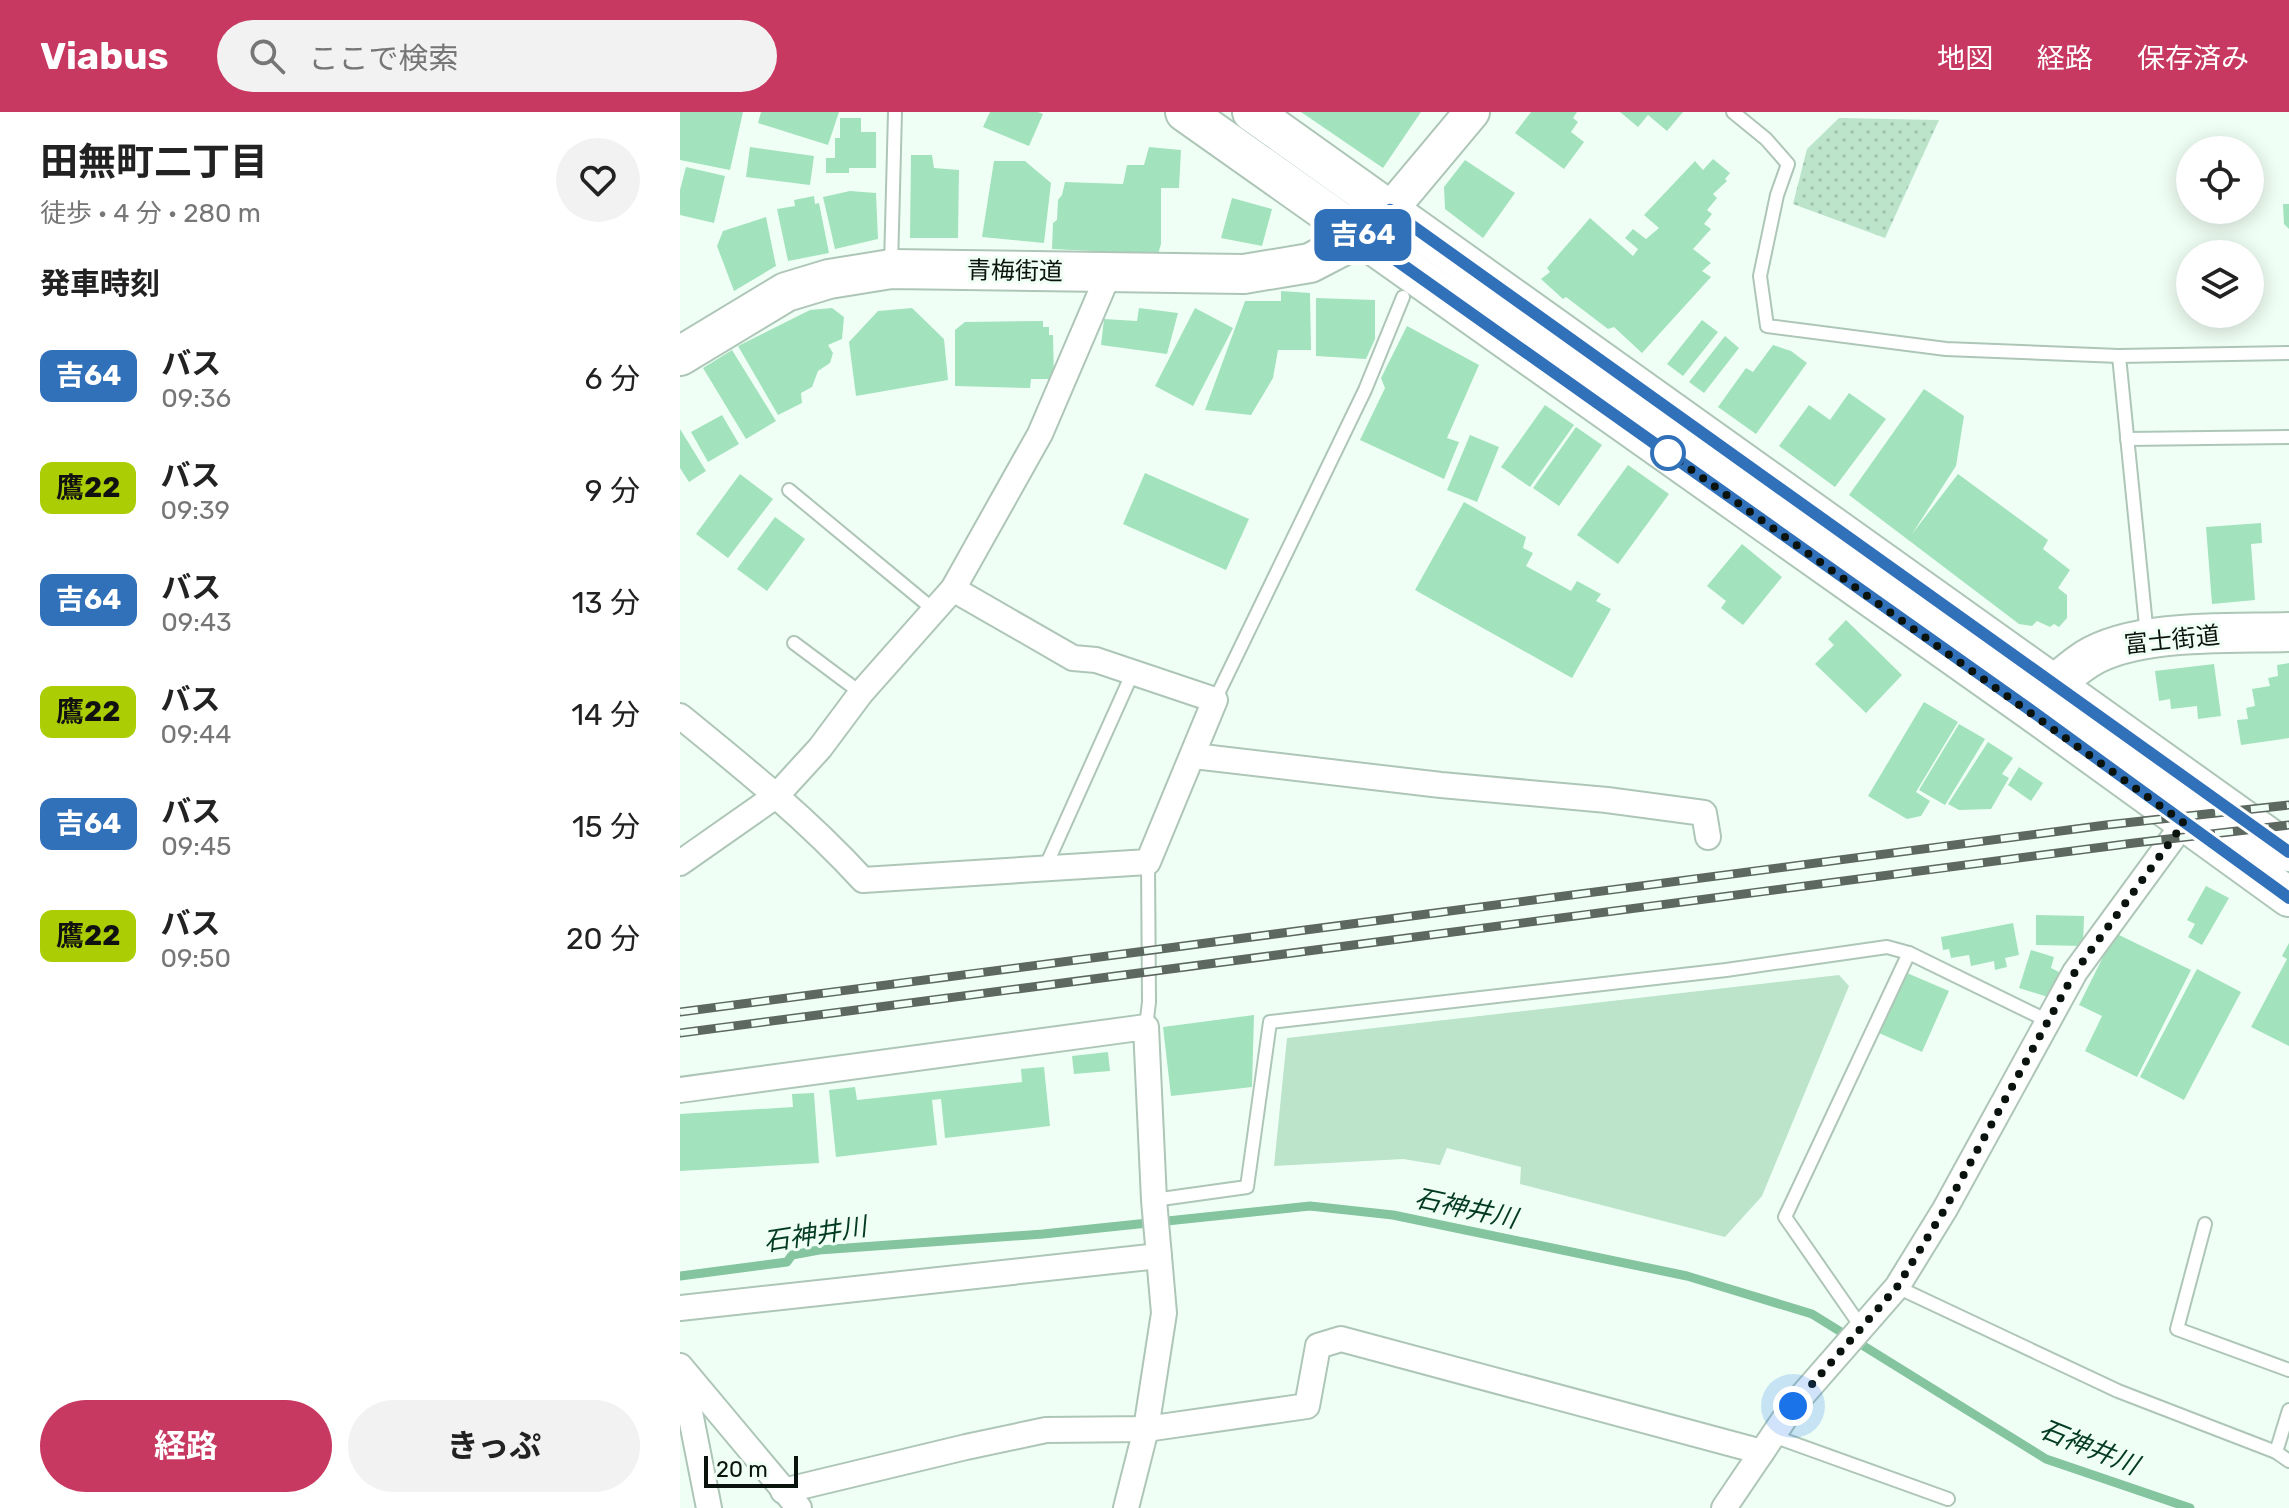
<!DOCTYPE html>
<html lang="ja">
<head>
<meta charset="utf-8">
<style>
	:root { --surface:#fff; --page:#f2f2f2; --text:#222; --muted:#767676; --accent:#c83962 }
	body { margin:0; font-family:Rubik,"Noto Sans JP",sans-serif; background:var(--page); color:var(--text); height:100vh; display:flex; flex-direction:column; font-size:30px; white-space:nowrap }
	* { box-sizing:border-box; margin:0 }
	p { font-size:26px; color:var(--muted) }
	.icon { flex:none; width:44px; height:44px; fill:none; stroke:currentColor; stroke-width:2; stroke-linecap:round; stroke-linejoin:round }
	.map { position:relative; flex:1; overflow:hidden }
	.sheet { display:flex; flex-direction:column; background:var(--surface); width:680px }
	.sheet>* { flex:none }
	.badge { padding:0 16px; border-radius:12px; font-size:28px; line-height:52px }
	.fabs { position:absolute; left:1496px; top:24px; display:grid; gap:16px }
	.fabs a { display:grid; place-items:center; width:88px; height:88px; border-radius:50%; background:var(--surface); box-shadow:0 4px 20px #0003; font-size:40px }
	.scale { position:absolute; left:24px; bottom:20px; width:94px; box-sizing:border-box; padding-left:8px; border:4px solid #0b130e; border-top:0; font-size:22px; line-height:28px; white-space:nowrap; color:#0b130e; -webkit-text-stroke:6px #f0fff5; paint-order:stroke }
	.you { position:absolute; width:40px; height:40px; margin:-20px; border:6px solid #fff; border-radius:50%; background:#1a73e8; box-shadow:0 0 0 12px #1a73e833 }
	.map>.badge { position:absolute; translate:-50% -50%; box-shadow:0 0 0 4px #fff }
	h2 { padding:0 40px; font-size:30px; line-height:72px }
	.round { display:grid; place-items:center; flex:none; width:84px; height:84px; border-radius:42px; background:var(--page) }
	.head { display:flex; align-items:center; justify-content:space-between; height:136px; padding:0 40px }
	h1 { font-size:38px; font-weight:700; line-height:60px }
	.cta { display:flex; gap:16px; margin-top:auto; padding:16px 40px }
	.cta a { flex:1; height:92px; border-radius:48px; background:var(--accent); color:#fff; font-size:32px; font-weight:700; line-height:92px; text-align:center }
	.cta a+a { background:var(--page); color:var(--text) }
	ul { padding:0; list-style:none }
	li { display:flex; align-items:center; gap:24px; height:112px; padding:0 40px }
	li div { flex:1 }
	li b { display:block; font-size:30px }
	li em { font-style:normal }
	li .badge { min-width:88px; font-weight:700; text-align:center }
	header { display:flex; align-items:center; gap:48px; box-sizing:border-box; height:112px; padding:0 40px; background:var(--accent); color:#fff }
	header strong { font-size:38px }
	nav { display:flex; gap:44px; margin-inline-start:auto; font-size:28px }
	.search { width:560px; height:72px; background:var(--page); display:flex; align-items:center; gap:20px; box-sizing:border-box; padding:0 28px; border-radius:44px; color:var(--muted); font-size:30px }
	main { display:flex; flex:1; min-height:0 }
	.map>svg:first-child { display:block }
</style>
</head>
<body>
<header>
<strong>Viabus</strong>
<div class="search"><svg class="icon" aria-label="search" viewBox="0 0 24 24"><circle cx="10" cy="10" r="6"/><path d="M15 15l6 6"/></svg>ここで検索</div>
<nav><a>地図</a><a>経路</a><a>保存済み</a></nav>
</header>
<main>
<section class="sheet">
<div class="head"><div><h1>田無町二丁目</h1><p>徒歩 · 4 分 · 280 m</p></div><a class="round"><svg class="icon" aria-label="heart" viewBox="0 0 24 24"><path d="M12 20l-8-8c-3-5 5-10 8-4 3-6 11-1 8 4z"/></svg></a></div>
<h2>発車時刻</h2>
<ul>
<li><span class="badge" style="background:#3071b9;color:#fff">吉64</span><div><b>バス</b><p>09:36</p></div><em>6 分</em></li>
<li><span class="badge" style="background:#abcd03;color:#111">鷹22</span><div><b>バス</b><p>09:39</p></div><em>9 分</em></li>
<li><span class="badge" style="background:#3071b9;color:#fff">吉64</span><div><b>バス</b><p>09:43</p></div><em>13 分</em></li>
<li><span class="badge" style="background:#abcd03;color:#111">鷹22</span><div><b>バス</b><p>09:44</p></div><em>14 分</em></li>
<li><span class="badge" style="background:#3071b9;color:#fff">吉64</span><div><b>バス</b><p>09:45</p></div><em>15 分</em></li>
<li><span class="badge" style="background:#abcd03;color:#111">鷹22</span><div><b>バス</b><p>09:50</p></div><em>20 分</em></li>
</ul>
<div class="cta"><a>経路</a><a>きっぷ</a></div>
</section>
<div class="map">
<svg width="1609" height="1396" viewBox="0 0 1609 1396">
	<defs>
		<pattern id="grass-dots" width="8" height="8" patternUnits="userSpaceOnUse" patternTransform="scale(2)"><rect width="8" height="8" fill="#bbe4cb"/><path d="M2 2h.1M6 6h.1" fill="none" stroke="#9fc3ad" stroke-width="1.8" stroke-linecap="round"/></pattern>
	</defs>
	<rect width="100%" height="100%" fill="#f0fff5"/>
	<polygon fill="url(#grass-dots)" points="1159,6 1259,8 1205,126 1113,92 1127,37"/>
	<polygon fill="#bbe4cb" points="1159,863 1169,874 1082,1084 1045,1125 840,1072 841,1055 767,1036 760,1053 723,1047 594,1054 607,926"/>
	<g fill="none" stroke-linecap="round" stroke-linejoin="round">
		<polyline stroke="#84c49f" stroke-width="9" points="0,1164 107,1150 112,1143 139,1138 363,1122 630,1094 713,1103 1007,1164 1132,1202 1366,1347 1510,1396"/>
	</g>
	<g fill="#a2e3bd">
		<polygon points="0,0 63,0 50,58 0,48"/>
		<polygon points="81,0 159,0 148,33 78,11"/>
		<polygon points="310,0 358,0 363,2 349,34 303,15"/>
		<polygon points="621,0 741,0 703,56"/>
		<polygon points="851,0 897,0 893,6 898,10 891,20 904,30 884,57 835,21"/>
		<polygon points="940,0 1003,0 987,19 968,3 958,15"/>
		<polygon points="160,6 181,6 181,20 196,20 196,56 169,56 169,61 146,61 146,46 155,46 155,26 160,26"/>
		<polygon points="70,35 134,44 130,73 66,65"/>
		<polygon points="469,35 501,38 499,76 481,76 481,132 478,142 372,137 373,111 377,108 378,88 382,83 385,70 443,72 447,53 464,53"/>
		<polygon points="231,43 252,43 254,56 279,58 278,126 230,126"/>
		<polygon points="1033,47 1050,61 1045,67 1047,69 1033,82 1037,86 1027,98 1032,102 1024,112 1031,117 1013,137 1031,151 1022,159 1031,165 962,241 934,215 928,217 886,185 883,187 861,167 870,160 867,156 910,106 953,144 958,137 945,126 953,117 966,127 979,116 964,103 1015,49 1023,58"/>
		<polygon points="785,48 835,81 803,126 765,97 764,75"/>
		<polygon points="314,49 345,49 371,71 364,131 302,125"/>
		<polygon points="6,55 45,64 34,111 0,103 0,78"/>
		<polygon points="170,79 196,81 198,127 155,137 143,85"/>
		<polygon points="134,84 135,92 139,91 149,141 108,149 97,97 115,94 114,88"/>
		<polygon points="552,86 592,97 582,134 541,126"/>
		<polygon points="1603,92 1609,92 1609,117 1604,112"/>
		<polygon points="86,105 96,154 54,179 37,134 43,119"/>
		<polygon points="601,179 630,181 631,238 598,238 593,266 571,303 525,298 565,189 601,189"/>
		<polygon points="636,186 695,188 695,227 686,247 636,244"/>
		<polygon points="152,196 164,205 162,227 148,233 153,241 150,251 138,259 132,275 121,281 122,291 98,303 58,234 130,198"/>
		<polygon points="232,196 264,227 268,268 176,284 169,230 198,199"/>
		<polygon points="459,196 498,201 487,242 421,233 424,207 457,209"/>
		<polygon points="515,196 553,216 513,294 475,274"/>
		<polygon points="1022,208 1038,220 1003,264 987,252"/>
		<polygon points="363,209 363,215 369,215 369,223 373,223 374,267 351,267 350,276 275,274 275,218 285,210"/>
		<polygon points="727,214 799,253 767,326 779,330 764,367 680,328 705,276 701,266"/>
		<polygon points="1045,224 1059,236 1024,281 1009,270"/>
		<polygon points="1093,233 1111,239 1127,251 1076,322 1038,295 1066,256 1073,260"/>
		<polygon points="52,238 96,309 66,327 23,256"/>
		<polygon points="1244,277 1284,304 1276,354 1232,422 1278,362 1368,428 1363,437 1390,458 1378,476 1387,483 1387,506 1379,515 1374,512 1370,515 1357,509 1352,514 1339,512 1169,383"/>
		<polygon points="1169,281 1206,307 1155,375 1099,334 1129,293 1150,308"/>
		<polygon points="865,293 894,313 850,375 821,355"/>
		<polygon points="42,303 59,332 28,350 11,320"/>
		<polygon points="896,315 922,333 879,394 853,376"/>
		<polygon points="0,317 26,359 9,370 0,356"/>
		<polygon points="790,323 819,335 797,390 767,378"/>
		<polygon points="948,353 989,382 938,452 897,423"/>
		<polygon points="465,361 569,407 546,458 443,412"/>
		<polygon points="60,362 93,387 48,446 16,422"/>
		<polygon points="784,390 846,425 843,436 853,441 846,454 891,479 897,469 921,482 916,489 931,497 892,566 735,478"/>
		<polygon points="95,405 125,427 87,479 57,457"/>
		<polygon points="1581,411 1582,431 1571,432 1575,488 1532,492 1526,415"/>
		<polygon points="1062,432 1102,465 1063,513 1041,496 1046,489 1027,474"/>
		<polygon points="1166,508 1222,563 1186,601 1135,552 1154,533 1148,527"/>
		<polygon points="1609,551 1609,626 1561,633 1557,608 1568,607 1566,596 1575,594 1572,577 1590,574 1588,566 1598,564 1597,553"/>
		<polygon points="1534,552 1541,604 1518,607 1517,594 1491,597 1490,587 1479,589 1475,559"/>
		<polygon points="1244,590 1278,610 1236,680 1250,689 1241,704 1227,707 1188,684"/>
		<polygon points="1279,612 1305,627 1265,693 1239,678"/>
		<polygon points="1308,630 1333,646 1322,662 1329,666 1311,697 1279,698 1268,692"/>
		<polygon points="1339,655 1363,671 1351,689 1328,673"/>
		<polygon points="1526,774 1549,786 1522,833 1508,825 1515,812 1507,808"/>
		<polygon points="1356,803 1404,804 1403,834 1356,833"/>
		<polygon points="1333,811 1339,843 1325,846 1327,855 1315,858 1314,849 1291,854 1289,843 1271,846 1269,837 1263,838 1261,825"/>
		<polygon points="1435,821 1511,858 1457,965 1405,939 1422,904 1399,893"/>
		<polygon points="1609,831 1609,934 1571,915 1607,847 1602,844"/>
		<polygon points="1351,838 1374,845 1371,856 1379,860 1371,886 1339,876"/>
		<polygon points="1517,857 1561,880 1504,988 1460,965"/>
		<polygon points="1227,861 1269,879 1242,940 1199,921"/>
		<polygon points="574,903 572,975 491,984 483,915"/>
		<polygon points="428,940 430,959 394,962 392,944"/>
		<polygon points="364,955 370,1014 265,1026 261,987 252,988 257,1033 156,1045 149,978 175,975 177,988 342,970 341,957"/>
		<polygon points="134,981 139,1051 0,1059 0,1002 113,995 112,982"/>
	</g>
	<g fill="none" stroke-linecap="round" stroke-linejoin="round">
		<defs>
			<g id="lane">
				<polyline points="1053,0 1086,27 1108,52 1097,83 1080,164 1087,214 1266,237 1439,244 1609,241"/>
				<polyline points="211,154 215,0"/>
				<polyline points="1439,244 1467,524"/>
				<polyline points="1447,327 1609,325"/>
				<polyline points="109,378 254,498"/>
				<polyline points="114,531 181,581"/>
				<polyline points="535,588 685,278 723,185"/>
				<polyline points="364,758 453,560"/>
				<polyline points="466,915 469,890 468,750"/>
				<polyline points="474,1088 567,1075 590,910 1046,858 1207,835 1229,841 1368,909"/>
				<polyline points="1525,1112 1497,1217 1609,1258"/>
				<polyline points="1217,1175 1438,1279 1596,1340 1609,1349"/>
				<polyline points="1182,1216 1105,1105 1229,841"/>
				<polyline points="1093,1324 1268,1387"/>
				<polyline points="1596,1340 1609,1298"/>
			</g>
			<g id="street">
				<path d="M0 604C64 656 127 707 183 768L468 750 535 588 416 548 393 546 273 477"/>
				<polyline points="514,644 761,673 927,688 1024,701 1028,725"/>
				<polyline points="0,751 97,683 140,636 181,581 273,477 360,322 429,161"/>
				<polyline points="0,978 466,915 474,1088 484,1201 466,1317 446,1396"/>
				<polyline points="0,1196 479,1144"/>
				<polyline points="0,1254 119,1396"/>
				<polyline points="2,1260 29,1396"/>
				<polyline points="103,1379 286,1335 366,1318 466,1317 627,1294 638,1234 661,1227 1082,1340"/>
				<polyline points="1044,1396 1113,1294 1217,1175 1265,1097 1395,860 1504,711"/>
			</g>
			<polyline id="secondary" points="710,98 792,0"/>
			<g id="primary">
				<polyline points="505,0 1349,597 1609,785"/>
				<polyline points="572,0 1609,740"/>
				<polyline points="0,244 106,180 149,167 211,157 564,162 630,151 682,124 699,108"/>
				<path d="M1360 587C1374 573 1390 558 1407 547 1457 516 1551 522 1609 520"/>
			</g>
		</defs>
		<use href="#lane" stroke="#aec6b7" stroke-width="16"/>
		<use href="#street" stroke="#aec6b7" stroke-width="28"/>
		<use href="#secondary" stroke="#aec6b7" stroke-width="38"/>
		<use href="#primary" stroke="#aec6b7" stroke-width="42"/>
		<use href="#lane" stroke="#fff" stroke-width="12"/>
		<use href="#street" stroke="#fff" stroke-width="24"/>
		<use href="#secondary" stroke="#fff" stroke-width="34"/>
		<use href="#primary" stroke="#fff" stroke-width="38"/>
		<defs>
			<g id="rail">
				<polyline points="0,900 1426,713 1609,693"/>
				<polyline points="0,921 1454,731 1609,713"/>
			</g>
		</defs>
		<use href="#rail" stroke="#5d6861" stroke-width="9"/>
		<use href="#rail" stroke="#f0fff5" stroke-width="6" stroke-dasharray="18" stroke-linecap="butt"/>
	</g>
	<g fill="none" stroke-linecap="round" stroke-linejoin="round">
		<defs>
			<polyline id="line" points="1609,740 710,98 682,124 1349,597 1609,786"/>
		</defs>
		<use href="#line" stroke="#fff" stroke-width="18"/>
		<use href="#line" stroke="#3071b9" stroke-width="12"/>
		<polyline stroke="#0b130e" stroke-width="8" stroke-dasharray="0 14.4" points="988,341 1504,711 1395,860 1265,1097 1217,1175 1113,1294"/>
	</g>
	<circle fill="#fff" stroke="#3071b9" stroke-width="4" cx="988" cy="341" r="16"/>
	<g text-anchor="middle" stroke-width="6" stroke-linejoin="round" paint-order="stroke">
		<g font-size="24" fill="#0b130e" stroke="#f0fff5">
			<text transform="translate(335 159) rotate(1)" y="8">青梅街道</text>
			<text transform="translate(1492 528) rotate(-6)" y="8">富士街道</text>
		</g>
		<g font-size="26" font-style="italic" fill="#033a22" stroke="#f0fff5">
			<text transform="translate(786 1096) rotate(12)" y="9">石神井川</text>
			<text transform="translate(135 1122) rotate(-9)" y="9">石神井川</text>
			<text transform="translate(1409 1335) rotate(22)" y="9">石神井川</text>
		</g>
	</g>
</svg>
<div class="fabs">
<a><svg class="icon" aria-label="locate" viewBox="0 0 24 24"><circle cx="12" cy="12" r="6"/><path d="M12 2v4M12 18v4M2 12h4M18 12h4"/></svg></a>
<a><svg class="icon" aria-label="layers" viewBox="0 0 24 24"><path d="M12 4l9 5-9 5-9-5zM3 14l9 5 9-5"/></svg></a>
</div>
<div class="scale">20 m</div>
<div class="you" style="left:1113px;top:1294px"></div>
<b class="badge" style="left:683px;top:123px;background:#3071b9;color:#fff">吉64</b>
</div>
</main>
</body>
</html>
